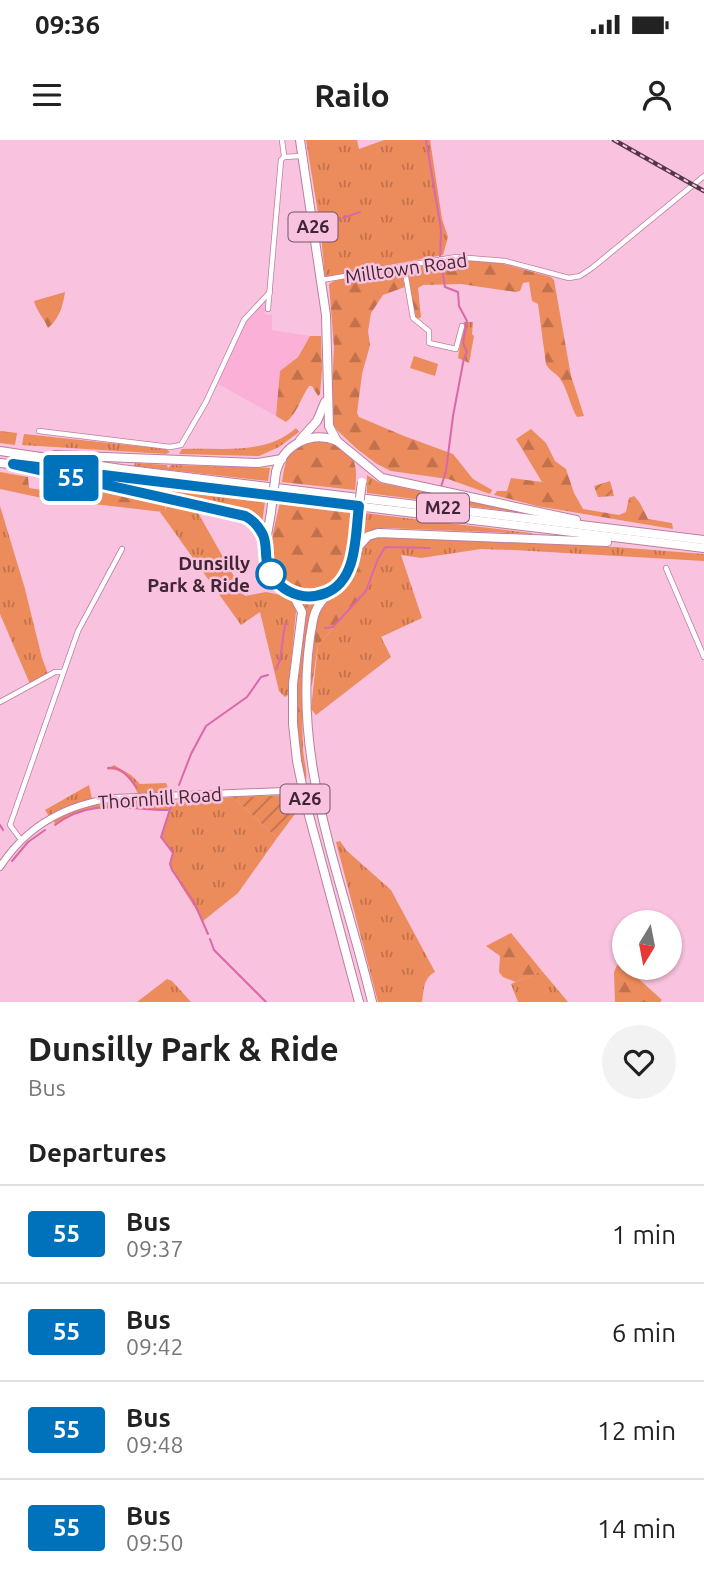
<!DOCTYPE html>
<html lang="en">
<head>
<meta charset="utf-8">
<style>
	:root { --surface:#fff; --page:#f2f2f2; --text:#222; --muted:#767676; --line:#e0e0e0 }
	body { margin:0; font-family:Ubuntu,sans-serif; background:var(--page); color:var(--text); height:100vh; display:flex; flex-direction:column; font-size:26px; white-space:nowrap }
	* { box-sizing:border-box; margin:0 }
	p { font-size:23px; color:var(--muted) }
	.icon { flex:none; width:38px; height:38px; fill:none; stroke:currentColor; stroke-width:2; stroke-linecap:round; stroke-linejoin:round }
	.map { position:relative; height:862px; overflow:hidden }
	.drawer { display:flex; flex-direction:column; background:var(--surface); flex:1 }
	.drawer>* { flex:none }
	.badge { padding:0 14px; border-radius:5px; font-size:24px; line-height:46px }
	.needle { width:46px; rotate:190deg }
	.buttons { position:absolute; left:612px; top:770px; display:grid; gap:14px }
	.buttons a { display:grid; place-items:center; width:70px; height:70px; border-radius:50%; background:var(--surface); box-shadow:0 2px 5px #0004; font-size:35px }
	.map>.badge { position:absolute; translate:-50% -50%; box-shadow:0 0 0 4px #fff }
	h2 { padding:0 28px; font-size:26px; line-height:63px }
	.round { display:grid; place-items:center; flex:none; width:74px; height:74px; border-radius:37px; background:var(--page) }
	.headline { display:flex; align-items:center; justify-content:space-between; height:119px; padding:0 28px }
	h1 { font-size:33px; font-weight:600; line-height:52px }
	ul { padding:0; list-style:none }
	li { display:flex; align-items:center; gap:21px; height:98px; padding:0 28px; border-top:2px solid var(--line) }
	li div { flex:1 }
	li b { display:block; font-size:26px }
	li em { font-style:normal }
	li .badge { min-width:77px; font-weight:700; text-align:center }
	.status { display:flex; justify-content:space-between; align-items:center; height:49px; padding:0 35px; background:var(--surface); direction:ltr }
	.status svg { height:19px; fill:currentColor }
	header { display:flex; justify-content:space-between; align-items:center; height:91px; padding:0 28px; background:var(--surface); font-size:32px; font-weight:600 }
	.map>svg:first-child { display:block }
</style>
</head>
<body>
<div class="status"><b>09:36</b><svg viewBox="0 0 49 12"><path d="M0 12V9h3v3zM5 12V6h3v6zM10 12V3h3v9zM15 12V0h3v12zM26 1h20v11H26zM47 4h2v5h-2z"/></svg></div>
<header><svg class="icon" aria-label="menu" viewBox="0 0 24 24"><path d="M4 6h16M4 12h16M4 18h16"/></svg>Railo<svg class="icon" aria-label="person" viewBox="0 0 24 24"><circle cx="12" cy="8" r="4"/><path d="M4 21q1-7 8-7t8 7"/></svg></header>
<div class="map">
<svg width="704" height="862" viewBox="0 0 704 862">
	<defs>
		<pattern id="grass-tufts" width="24" height="20" patternUnits="userSpaceOnUse" patternTransform="scale(1.75)"><rect width="24" height="20" fill="#ec8b5b"/><path d="M3 7l-1-3M5 7V3M7 7l1-3M15 17l-1-3M17 17v-4M19 17l1-3" fill="none" stroke="#c1714c"/></pattern>
		<pattern id="forest-firs" width="22" height="20" patternUnits="userSpaceOnUse" patternTransform="scale(1.75)"><rect width="22" height="20" fill="#ec8b5b"/><path d="M5 1l3.5 6h-7zM16 11l3.5 6h-7z" fill="#c1714c"/></pattern>
		<pattern id="garden-furrows" width="10" height="10" patternUnits="userSpaceOnUse" patternTransform="scale(1.75)"><rect width="10" height="10" fill="#ec8b5b"/><path d="M-1 1l2-2M0 10L10 0M9 11l2-2" fill="none" stroke="#c1714c"/></pattern>
	</defs>
	<rect width="100%" height="100%" fill="#f9c2de"/>
	<polygon fill="#fbb0d8" points="265,160 265,174 272,175 272,190 310,196 297,217 280,231 276,276 218,244 244,183"/>
	<g fill="url(#grass-tufts)">
		<polygon points="306,0 357,0 359,9 384,0 430,0 442,79 448,97 443,115 325,137 320,85"/>
		<polygon points="464,182 473,182 472,194 474,196 469,223 458,218"/>
		<path d="M296 288 299 292 279 307 259 316 179 314 182 309C221 307 265 316 296 288Z"/>
		<polygon points="24,294 166,309 170,312 166,314 22,305"/>
		<polygon points="135,323 167,325 168,328 171,325 270,328 268,341 134,326"/>
		<polygon points="367,335 380,343 531,374 367,353"/>
		<polygon points="130,344 265,361 262,384 244,372 130,347"/>
		<path d="M166 364 197 371 245 456 266 452 281 455 277 451C289 455 293 459 296 471L288 555 285 557 279 551 260 472 241 485 160 372 166 370Z"/>
		<polygon points="0,366 25,449 42,518 48,534 30,544 0,474"/>
		<polygon points="364,373 531,393 533,394 386,388 366,392 362,390"/>
		<polygon points="383,397 615,407 704,414 704,421 514,410 481,409 421,418 401,415 422,478 381,497 391,517 316,575 311,569 318,505 352,467 360,416 358,414 371,399"/>
		<path d="M301 459 317 460C303 486 301 574 303 607 303 619 309 634 305 644 300 614 296 583 297 552 298 524 310 484 301 459Z"/>
		<path d="M114 625 131 635 140 644 166 643 170 653 138 654C133 642 122 627 107 630Z"/>
		<polygon points="89,645 92,659 65,667 49,676 45,670"/>
		<path d="M233 657 277 698 238 753 203 781C197 770 171 732 171 725 171 722 172 716 173 714L161 697 169 670C130 669 89 658 55 685L54 681C87 659 131 662 169 660L172 663Z"/>
		<path d="M340 701 346 710 391 750 434 830 435 832C423 838 424 850 422 862H378L336 702Z"/>
		<polygon points="542,831 568,862 518,862 511,844"/>
		<polygon points="167,839 172,841 191,862 137,862"/>
	</g>
	<g fill="url(#forest-firs)">
		<path d="M455 119 496 122 551 137 554 140 571 236 584 276 577 277C570 265 568 251 561 240 557 233 550 232 546 224L538 164 532 161 529 142 523 143 520 151 516 152 461 144 423 145 418 148 421 177 416 180 406 127Z"/>
		<path d="M392 131 402 135 405 147 383 155 371 173 368 191 370 205 362 234 357 273 359 277 404 296 453 314 473 339 492 350 490 354 448 339 391 331 377 324 357 309 338 291 333 284 331 269 334 207 329 144C341 135 374 136 392 131Z"/>
		<path d="M65 152C63 166 59 179 48 188 44 178 37 172 34 161Z"/>
		<path d="M310 196H321L322 230 320 254 318 256 312 246H309C300 259 297 274 286 282L276 276 280 231 298 217Z"/>
		<polygon points="531,289 546,303 555,321 566,329 574,353 583,369 619,375 626,372 629,358 634,356 640,363 648,379 672,383 673,389 537,366 494,355 497,351 507,351 511,338 542,342 516,299"/>
		<polygon points="0,291 17,293 15,305 0,303"/>
		<path d="M320 300C352 306 359 319 355 350L282 342C286 314 289 305 320 300Z"/>
		<polygon points="0,332 28,337 29,348 42,350 43,340 155,362 165,366 166,370 163,372 42,358 0,349"/>
		<path d="M280 362 352 371C351 388 352 408 347 425 337 461 282 454 273 421 268 403 277 379 280 362Z"/>
		<polygon points="358,414 360,416 378,419 366,451 318,505 312,545 309,545 317,478 325,463 346,446"/>
		<polygon points="511,793 542,831 516,842 503,837 499,832 500,816 486,806"/>
		<polygon points="619,821 662,860 660,862 615,862 614,832"/>
	</g>
	<g fill="url(#garden-furrows)">
		<polygon points="610,341 614,356 598,357 594,346"/>
		<polygon points="292,655 295,656 298,670 277,698 233,657"/>
	</g>
	<polygon fill="#ec8b5b" points="414,216 438,224 435,236 410,228"/>
	<g fill="none" stroke-linecap="round" stroke-linejoin="round">
		<g stroke="#d968aa" stroke-width="2">
			<polyline points="426,0 441,89 440,119 445,147 458,152 459,166 467,181 463,203 467,212 464,218 453,276 446,331 441,347"/>
			<polyline points="343,78 360,72"/>
			<polyline points="321,84 340,79"/>
			<polyline points="325,488 333,487 366,451 378,419 385,407 430,408"/>
			<polyline points="276,529 280,520 285,484 288,484"/>
			<path d="M108 628C121 626 130 638 137 648"/>
			<polyline points="179,645 191,614 206,586 247,557 261,537 268,535"/>
			<polyline points="172,663 161,697 173,713 170,724 172,730 194,762 208,794"/>
			<polyline points="0,685 3,690"/>
			<path d="M55 685C91 657 129 670 168 670"/>
			<polyline points="12,721 28,702 45,690"/>
			<polyline points="210,799 214,810 266,862"/>
		</g>
		<defs>
			<g id="street">
				<polyline points="282,0 284,16"/>
				<polyline points="404,126 413,178 429,191 429,203 456,209 462,186"/>
				<polyline points="322,140 456,117 505,121 569,138 580,136 592,128 704,36"/>
				<polyline points="268,169 281,20 284,17 301,16"/>
				<polyline points="39,291 170,307 181,305 206,262 244,180 270,152"/>
				<polyline points="666,428 704,517"/>
				<polyline points="0,562 55,532 63,532"/>
				<polyline points="21,700 10,685 78,491 122,409"/>
			</g>
			<path id="secondary" d="M0 727C27 685 67 664 115 658L307 650 316 654"/>
			<g id="highway">
				<polyline points="300,0 326,175 329,286 337,301"/>
				<polyline points="300,300 317,281 325,262"/>
				<polyline points="0,311 121,329 704,400"/>
				<polyline points="55,315 258,323 282,319"/>
				<polyline points="0,323 704,408"/>
				<path d="M40 332 240 374C256 381 264 393 266 411"/>
				<path d="M276 332C283 305 311 290 337 301L382 338 576 380"/>
				<path d="M271 372C269 387 263 407 267 422 273 450 300 462 327 452"/>
				<path d="M357 382C355 399 355 420 347 435 336 454 318 455 313 480 287 612 342 736 372 862"/>
				<polyline points="354,411 368,396 378,393 607,402"/>
				<polyline points="292,453 302,472 293,544 293,584 297,621 306,664 359,862"/>
			</g>
		</defs>
		<use href="#street" stroke="#bc7ea0" stroke-width="6"/>
		<use href="#secondary" stroke="#bc7ea0" stroke-width="8"/>
		<use href="#highway" stroke="#bc7ea0" stroke-width="10"/>
		<use href="#street" stroke="#fff" stroke-width="4.5"/>
		<use href="#secondary" stroke="#fff" stroke-width="6"/>
		<use href="#highway" stroke="#fff" stroke-width="8"/>
		<defs>
			<polyline id="rail" points="614,0 704,51"/>
		</defs>
		<use href="#rail" stroke="#543746" stroke-width="4.5"/>
		<use href="#rail" stroke="#f9c2de" stroke-width="2" stroke-dasharray="5" stroke-linecap="butt"/>
		<defs>
			<g id="highway-bridge">
				<polyline points="271,372 276,332"/>
				<polyline points="357,382 362,342"/>
			</g>
		</defs>
		<use href="#highway-bridge" stroke="#bc7ea0" stroke-width="10" stroke-linecap="butt"/>
		<use href="#highway-bridge" stroke="#fff" stroke-width="8"/>
	</g>
	<g fill="none" stroke-linecap="round" stroke-linejoin="round">
		<defs>
			<path id="line" d="M13 324 359 366C355 395 358 440 326 453 300 463 273 449 267 422 265 413 267 404 263 395 259 387 253 380 245 376Z"/>
		</defs>
		<use href="#line" stroke="#fff" stroke-width="16"/>
		<use href="#line" stroke="#0072bc" stroke-width="10"/>
	</g>
	<circle fill="#fff" stroke="#0072bc" stroke-width="3.5" cx="271" cy="434" r="14"/>
	<g text-anchor="middle" stroke-width="5" stroke-linejoin="round" paint-order="stroke">
		<g fill="#f9c2de" stroke="#785567" stroke-width="2">
			<rect x="288.5" y="72.5" width="49" height="29" rx="5"/>
			<rect x="417" y="353.5" width="52" height="29" rx="5"/>
			<rect x="280.5" y="644.5" width="49" height="29" rx="5"/>
		</g>
		<g font-size="18" font-weight="bold" fill="#402634">
			<text x="313" y="93">A26</text>
			<text x="443" y="374">M22</text>
			<text x="305" y="665">A26</text>
		</g>
		<g font-size="19" fill="#402634" stroke="#f9c2de">
			<text transform="translate(406 128) rotate(-8)" y="7">Milltown Road</text>
			<text transform="translate(160 658) rotate(-4)" y="7">Thornhill Road</text>
		</g>
		<g font-size="19" font-weight="bold" fill="#402634" stroke="#f9c2de" text-anchor="end">
			<text x="250" y="430">Dunsilly<tspan x="250" dy="22">Park &amp; Ride</tspan></text>
		</g>
	</g>
</svg>
<div class="buttons">
<a><svg class="needle" viewBox="-14 -14 28 28"><path d="M0-13l5 13h-10z" fill="#e53935"/><path d="M0 13l5-13h-10z" fill="#767676"/></svg></a>
</div>
<b class="badge" style="left:71px;top:338px;background:#0072bc;color:#fff">55</b>
</div>
<section class="drawer">
<div class="headline"><div><h1>Dunsilly Park &amp; Ride</h1><p>Bus</p></div><a class="round"><svg class="icon" aria-label="heart" viewBox="0 0 24 24"><path d="M12 20l-8-8c-3-5 5-10 8-4 3-6 11-1 8 4z"/></svg></a></div>
<h2>Departures</h2>
<ul>
<li><span class="badge" style="background:#0072bc;color:#fff">55</span><div><b>Bus</b><p>09:37</p></div><em>1 min</em></li>
<li><span class="badge" style="background:#0072bc;color:#fff">55</span><div><b>Bus</b><p>09:42</p></div><em>6 min</em></li>
<li><span class="badge" style="background:#0072bc;color:#fff">55</span><div><b>Bus</b><p>09:48</p></div><em>12 min</em></li>
<li><span class="badge" style="background:#0072bc;color:#fff">55</span><div><b>Bus</b><p>09:50</p></div><em>14 min</em></li>
</ul>
</section>
</body>
</html>
